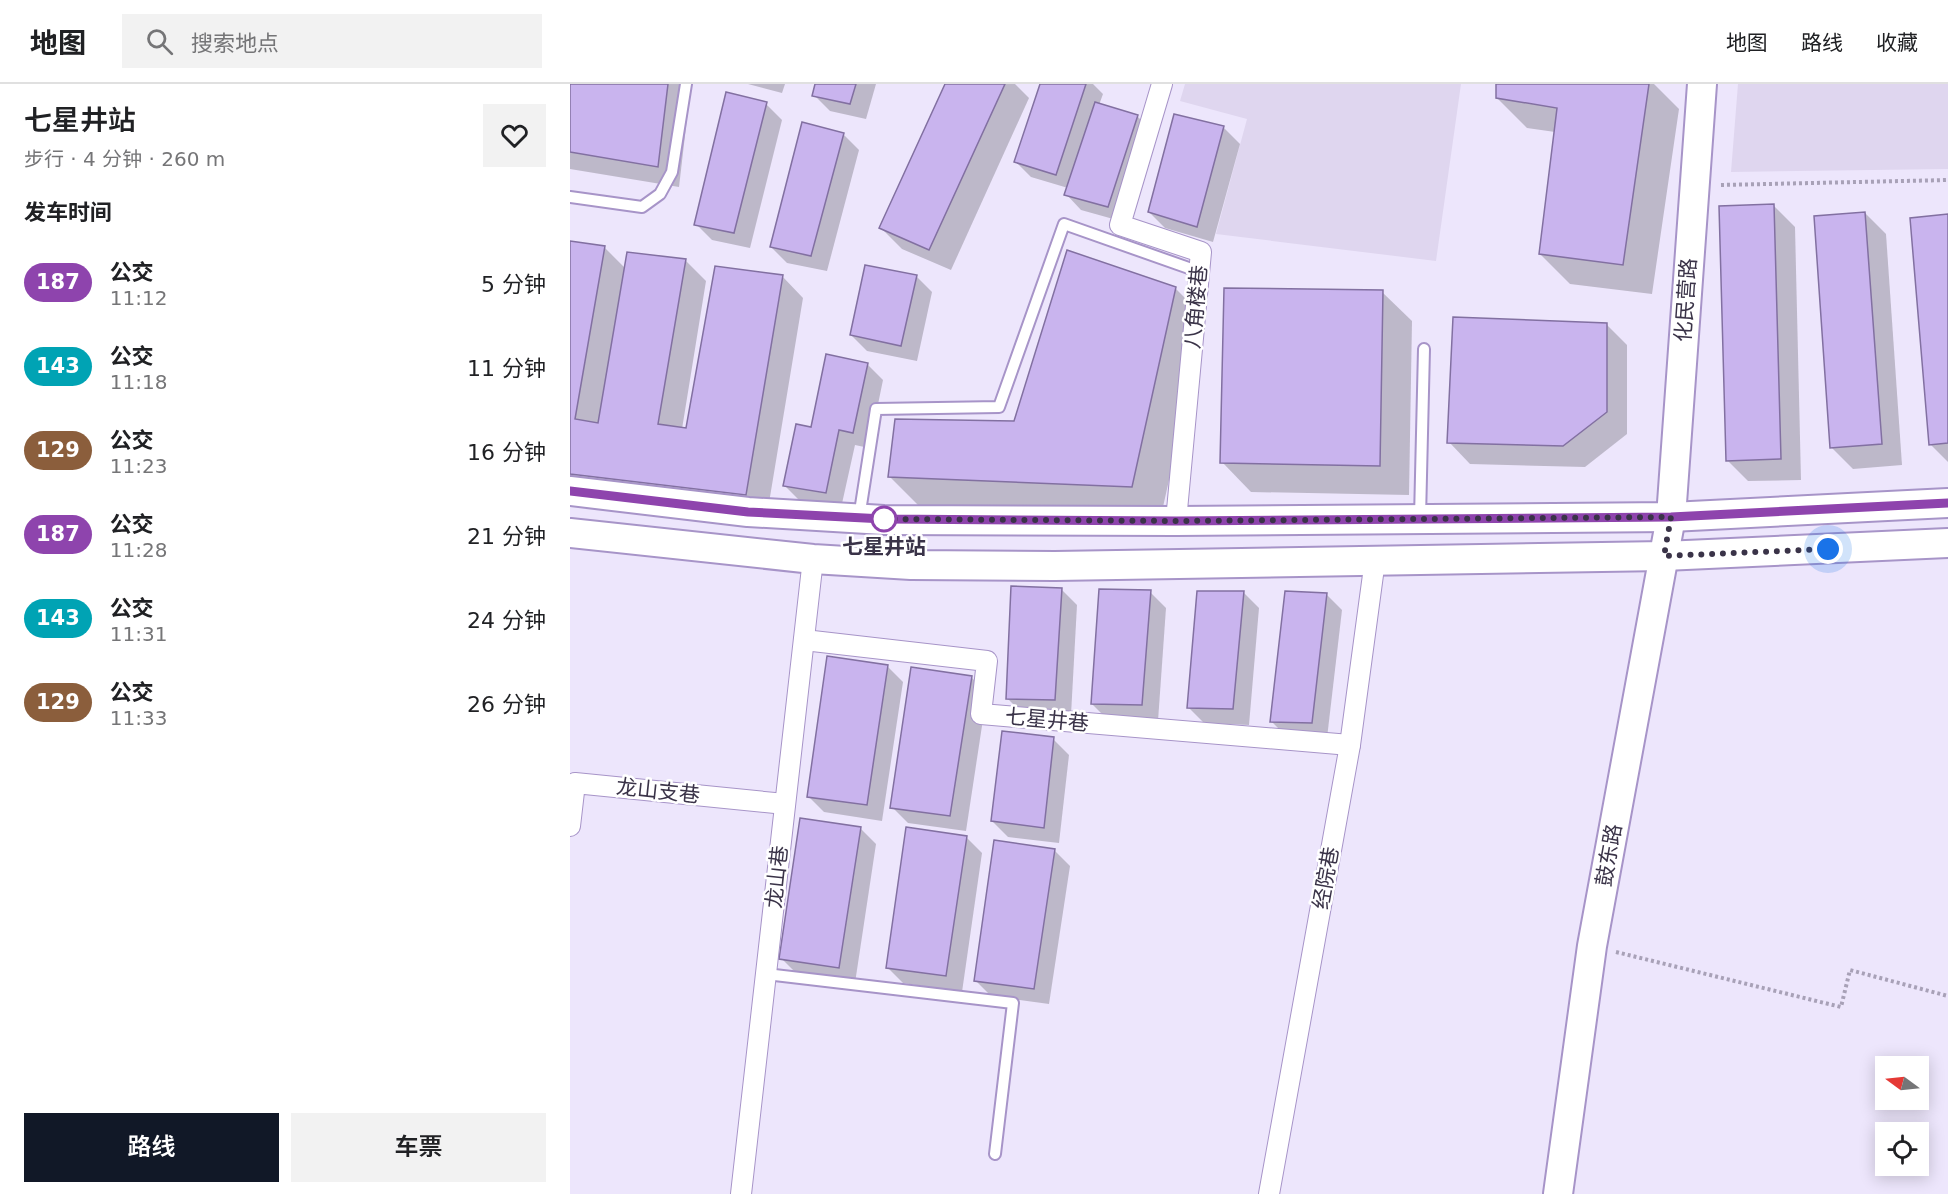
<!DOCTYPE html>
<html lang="zh">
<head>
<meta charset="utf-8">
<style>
	:root { --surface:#fff; --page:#f2f2f2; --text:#202124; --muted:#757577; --line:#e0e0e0; --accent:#111827 }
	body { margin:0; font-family:"DejaVu Sans","Noto Sans SC",sans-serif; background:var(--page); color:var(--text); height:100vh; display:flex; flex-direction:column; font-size:22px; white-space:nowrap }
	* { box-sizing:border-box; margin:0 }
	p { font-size:20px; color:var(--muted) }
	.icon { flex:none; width:33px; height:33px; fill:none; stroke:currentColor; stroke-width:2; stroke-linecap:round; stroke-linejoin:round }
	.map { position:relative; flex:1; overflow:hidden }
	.panel { display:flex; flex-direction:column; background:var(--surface); width:570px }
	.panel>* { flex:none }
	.badge { padding:0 12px; border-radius:20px; font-size:21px; line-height:39px }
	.needle { width:39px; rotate:285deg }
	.tools { position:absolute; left:1305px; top:972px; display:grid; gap:12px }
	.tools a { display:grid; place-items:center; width:54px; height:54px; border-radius:0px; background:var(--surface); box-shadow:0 3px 15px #0003; font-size:30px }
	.you { position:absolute; width:30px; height:30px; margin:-15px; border:4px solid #fff; border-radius:50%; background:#1a73e8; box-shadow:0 0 0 9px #1a73e833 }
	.map>.badge { position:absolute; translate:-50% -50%; box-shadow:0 0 0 3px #fff }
	h2 { padding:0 24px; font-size:22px; line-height:54px }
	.round { display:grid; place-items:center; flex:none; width:63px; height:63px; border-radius:0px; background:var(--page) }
	.overview { display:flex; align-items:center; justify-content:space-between; height:102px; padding:0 24px }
	h1 { font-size:28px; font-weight:600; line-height:45px }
	.button { display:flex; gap:12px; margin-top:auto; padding:12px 24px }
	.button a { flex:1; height:69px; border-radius:0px; background:var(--accent); color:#fff; font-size:24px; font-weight:600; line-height:69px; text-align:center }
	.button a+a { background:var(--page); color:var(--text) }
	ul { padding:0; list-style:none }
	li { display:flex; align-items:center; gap:18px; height:84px; padding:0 24px }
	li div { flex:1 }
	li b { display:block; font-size:22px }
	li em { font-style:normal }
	li .badge { min-width:66px; font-weight:700; text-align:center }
	header { display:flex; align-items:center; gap:36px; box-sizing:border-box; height:84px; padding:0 30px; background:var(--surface); border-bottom:2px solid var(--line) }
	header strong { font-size:28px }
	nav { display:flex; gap:33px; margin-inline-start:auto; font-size:21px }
	.search { width:420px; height:54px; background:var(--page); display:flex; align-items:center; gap:15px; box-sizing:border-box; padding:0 21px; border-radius:0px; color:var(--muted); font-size:22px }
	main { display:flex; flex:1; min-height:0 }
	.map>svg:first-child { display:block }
</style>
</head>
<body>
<header>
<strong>地图</strong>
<div class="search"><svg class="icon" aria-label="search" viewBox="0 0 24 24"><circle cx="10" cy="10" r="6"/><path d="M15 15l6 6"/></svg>搜索地点</div>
<nav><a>地图</a><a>路线</a><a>收藏</a></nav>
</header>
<main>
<section class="panel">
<div class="overview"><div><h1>七星井站</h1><p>步行 · 4 分钟 · 260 m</p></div><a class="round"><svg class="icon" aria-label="heart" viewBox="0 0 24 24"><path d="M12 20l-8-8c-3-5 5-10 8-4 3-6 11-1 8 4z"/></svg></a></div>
<h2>发车时间</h2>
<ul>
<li><span class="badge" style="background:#8e44ad;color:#fff">187</span><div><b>公交</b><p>11:12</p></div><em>5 分钟</em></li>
<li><span class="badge" style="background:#00a3b4;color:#fff">143</span><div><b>公交</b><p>11:18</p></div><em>11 分钟</em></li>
<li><span class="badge" style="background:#8b5e3c;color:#fff">129</span><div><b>公交</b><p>11:23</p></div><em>16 分钟</em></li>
<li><span class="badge" style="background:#8e44ad;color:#fff">187</span><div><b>公交</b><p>11:28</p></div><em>21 分钟</em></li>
<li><span class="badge" style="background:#00a3b4;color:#fff">143</span><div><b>公交</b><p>11:31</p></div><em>24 分钟</em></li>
<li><span class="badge" style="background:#8b5e3c;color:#fff">129</span><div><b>公交</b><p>11:33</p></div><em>26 分钟</em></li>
</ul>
<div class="button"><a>路线</a><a>车票</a></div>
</section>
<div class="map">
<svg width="1378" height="1110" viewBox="0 0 1378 1110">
	<rect width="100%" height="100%" fill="#ede6fc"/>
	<g fill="#dfd6ef">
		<polygon points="615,0 891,0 866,177 646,150 677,35 610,17"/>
		<polygon points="1168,0 1378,0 1378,85 1161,88"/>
	</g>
	<g fill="#0003">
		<polygon points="0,0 121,0 109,103 0,85"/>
		<polygon points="178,0 215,0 212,9"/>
		<polygon points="247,0 306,0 296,35 260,27 244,11"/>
		<polygon points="376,0 445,0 459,14 381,186 332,165 311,144"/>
		<polygon points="472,0 523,0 533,10 529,21 567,32 583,48 554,138 511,126 496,110 498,104 461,93 445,77"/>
		<polygon points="927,0 1084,0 1109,25 1082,210 1000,200 970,170 985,48 957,44 927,14"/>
		<polygon points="196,20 212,36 180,164 142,156 126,140"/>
		<polygon points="606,31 654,44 670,60 643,158 595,144 579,128"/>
		<polygon points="273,50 289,66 257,187 217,179 201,163"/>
		<polygon points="1204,122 1225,143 1231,396 1178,397 1157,376"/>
		<polygon points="1295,129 1316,150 1332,381 1283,385 1262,364"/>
		<polygon points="1378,132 1378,378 1360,360 1341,135"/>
		<polygon points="0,159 35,164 56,185 115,176 136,197 112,345 117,346 212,192 233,214 197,431 0,407"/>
		<polygon points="346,192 362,208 347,277 297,267 281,251"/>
		<polygon points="605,204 635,234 591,432 349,422 320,393 445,338"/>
		<polygon points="812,208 842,237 839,411 681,408 652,378"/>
		<polygon points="1036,240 1057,261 1057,350 1015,383 900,380 879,358"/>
		<polygon points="297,280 313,296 299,364 285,361 271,424 231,418 215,402 242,345"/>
		<polygon points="491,505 507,521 501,631 453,630 437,614"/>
		<polygon points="580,508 596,524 588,637 538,636 522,620"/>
		<polygon points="673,508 689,524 679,641 634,639 618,623"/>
		<polygon points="756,510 772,526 757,654 717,653 701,637"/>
		<polygon points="317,582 333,598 312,737 254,728 238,712"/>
		<polygon points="401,593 417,609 396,747 338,739 322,723"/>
		<polygon points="483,655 499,671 489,759 438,753 422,737"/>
		<polygon points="290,744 306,760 285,899 227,890 211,874"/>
		<polygon points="396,753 412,769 392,908 333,899 317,883"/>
		<polygon points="484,766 500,782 479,920 421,912 405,896"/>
	</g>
	<g fill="#c9b4ee" stroke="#8270a1" stroke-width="1.5">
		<polygon points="0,0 98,0 88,83 0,68"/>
		<polygon points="245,0 286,0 280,20 242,12"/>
		<polygon points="375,0 435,0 359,166 309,144"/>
		<polygon points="470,0 516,0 486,91 444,78"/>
		<polygon points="926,0 1079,0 1053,181 969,170 987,24 926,14"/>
		<polygon points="156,8 197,18 164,149 124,141"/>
		<polygon points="525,18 568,31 538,123 494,111"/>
		<polygon points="604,30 654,42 627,143 578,128"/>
		<polygon points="232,38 274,49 241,172 200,163"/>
		<polygon points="1204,120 1211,375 1156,377 1149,122"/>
		<polygon points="1295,128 1312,360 1260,364 1244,132"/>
		<polygon points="1378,130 1378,359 1359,361 1340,134"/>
		<polygon points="0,157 35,162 5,335 28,339 57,168 116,175 88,340 116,344 145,182 213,191 176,411 0,390"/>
		<polygon points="497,166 606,203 562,403 318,393 325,335 444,337"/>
		<polygon points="295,181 347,191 331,262 280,251"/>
		<polygon points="654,204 813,206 810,382 650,379"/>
		<polygon points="883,233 1037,239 1037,328 993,362 877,359"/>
		<polygon points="256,270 298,279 283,349 269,346 256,409 213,402 226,340 241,343"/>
		<polygon points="441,502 492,504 485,616 436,615"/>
		<polygon points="529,505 581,506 572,621 521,620"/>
		<polygon points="627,507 674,507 663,625 617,624"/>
		<polygon points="715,507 757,509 742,639 700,638"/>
		<polygon points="257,572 318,581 297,721 237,713"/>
		<polygon points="341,583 402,592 380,732 320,724"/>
		<polygon points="432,647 484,653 474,744 421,737"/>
		<polygon points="230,734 291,743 269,884 209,875"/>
		<polygon points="336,743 397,752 376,892 316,884"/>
		<polygon points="424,756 485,765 464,905 404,897"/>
	</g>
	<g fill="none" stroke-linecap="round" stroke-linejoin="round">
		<defs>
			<g id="lane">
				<polyline points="0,113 72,123 90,110 102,88 116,0"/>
				<polyline points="289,434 306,325 429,323 494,140 630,188"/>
				<polyline points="850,434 854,265"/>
				<polyline points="196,890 443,919 425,1070"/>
			</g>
			<g id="street">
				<polyline points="592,0 550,141 631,168 606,437"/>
				<polyline points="234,556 417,577 411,630 780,661"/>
				<polyline points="0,742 5,699 215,720"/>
				<polyline points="171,1110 243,475"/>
				<polyline points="699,1110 780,661 805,476"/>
			</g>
			<g id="secondary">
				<polyline points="0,407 178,428 314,436 606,437 1101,433 1378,419"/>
				<polyline points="0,449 243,475 341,481 485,482 1094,472 1378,459"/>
				<polyline points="988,1110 1022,862 1101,433 1132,0"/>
			</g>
		</defs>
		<use href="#lane" stroke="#a794c8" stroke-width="14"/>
		<use href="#street" stroke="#a794c8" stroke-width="22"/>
		<use href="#secondary" stroke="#a794c8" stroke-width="32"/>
		<g stroke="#a8a1b7" stroke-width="4" stroke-dasharray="3 3" stroke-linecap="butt">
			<polyline points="1151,101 1378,96"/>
			<polyline points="1046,868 1271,923 1280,886 1378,912"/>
		</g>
		<use href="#lane" stroke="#fff" stroke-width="10"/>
		<use href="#street" stroke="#fff" stroke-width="20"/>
		<use href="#secondary" stroke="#fff" stroke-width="28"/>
	</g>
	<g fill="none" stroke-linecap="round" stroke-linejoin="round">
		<defs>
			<polyline id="line" points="0,407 178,428 314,435 606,437 1101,433 1378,419"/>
		</defs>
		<use href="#line" stroke="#fff" stroke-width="14"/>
		<use href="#line" stroke="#8e44ad" stroke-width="9"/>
		<polyline stroke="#3a3348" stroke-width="6" stroke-dasharray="0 10.8" points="314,435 606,437 1101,433 1094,472 1258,465"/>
	</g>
	<circle fill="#fff" stroke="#8e44ad" stroke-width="3" cx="314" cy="435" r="12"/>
	<g text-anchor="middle" stroke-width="5" stroke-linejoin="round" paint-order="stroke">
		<g font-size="21" fill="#3a3348" stroke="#fff">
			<text transform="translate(1116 216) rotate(-86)" y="7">化民营路</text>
			<text transform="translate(626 223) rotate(-85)" y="7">八角楼巷</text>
			<text transform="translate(477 636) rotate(5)" y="7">七星井巷</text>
			<text transform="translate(88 707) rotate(6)" y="7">龙山支巷</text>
			<text transform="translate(1039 771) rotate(-80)" y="7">鼓东路</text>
			<text transform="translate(207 793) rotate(-84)" y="7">龙山巷</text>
			<text transform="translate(756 794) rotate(-80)" y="7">经院巷</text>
		</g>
		<g font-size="21" font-weight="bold" fill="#3a3348" stroke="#fff">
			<text x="314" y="470">七星井站</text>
		</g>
	</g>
</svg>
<div class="tools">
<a><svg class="needle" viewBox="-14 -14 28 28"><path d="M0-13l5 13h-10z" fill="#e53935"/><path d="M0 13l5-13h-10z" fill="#757577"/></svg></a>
<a><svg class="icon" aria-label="locate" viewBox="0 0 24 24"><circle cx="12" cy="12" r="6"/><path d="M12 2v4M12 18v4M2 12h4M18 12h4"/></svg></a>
</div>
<div class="you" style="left:1258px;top:465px"></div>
</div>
</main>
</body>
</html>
